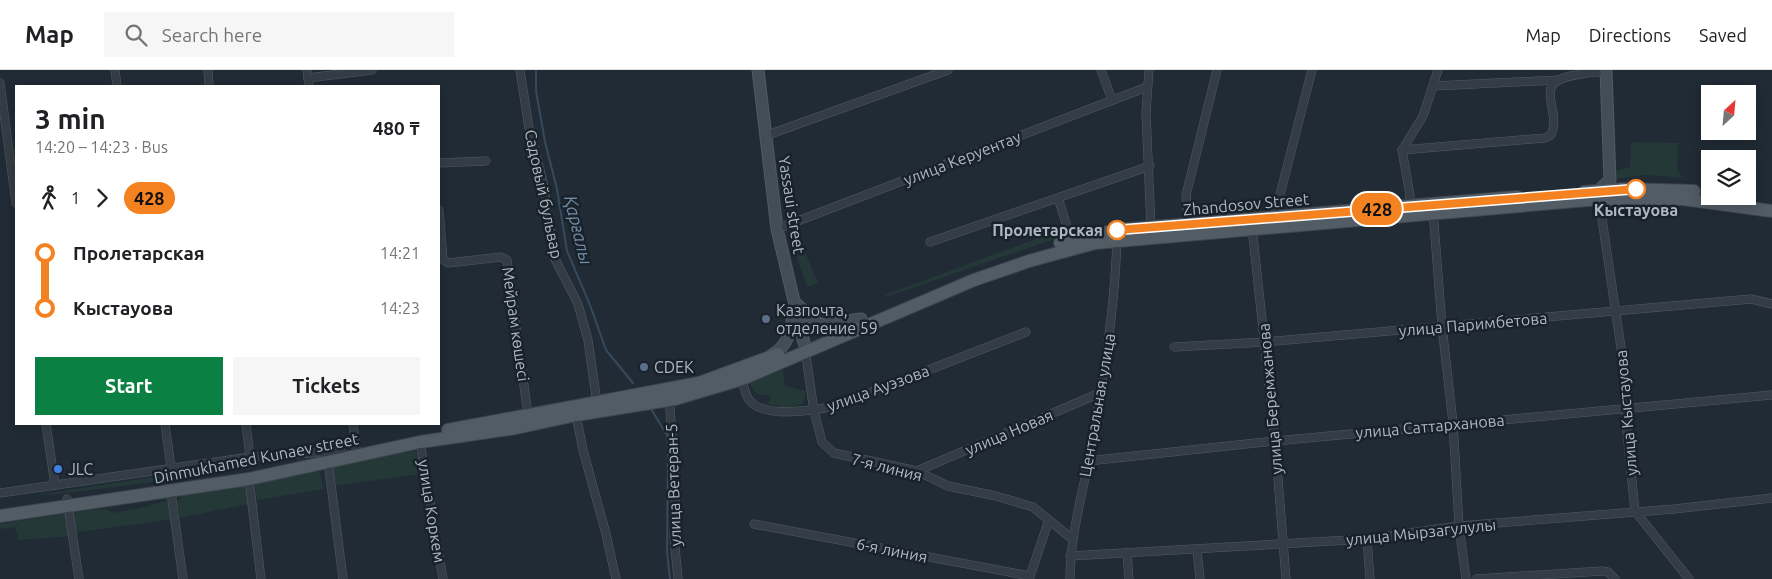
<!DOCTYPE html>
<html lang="en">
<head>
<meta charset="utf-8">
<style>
	:root { --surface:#fff; --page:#f6f6f6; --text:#202124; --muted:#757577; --line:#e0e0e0; --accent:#0b8043 }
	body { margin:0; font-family:Ubuntu,sans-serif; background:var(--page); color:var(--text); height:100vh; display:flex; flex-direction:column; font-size:19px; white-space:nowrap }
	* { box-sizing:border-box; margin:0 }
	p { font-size:16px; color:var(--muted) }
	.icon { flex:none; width:28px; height:28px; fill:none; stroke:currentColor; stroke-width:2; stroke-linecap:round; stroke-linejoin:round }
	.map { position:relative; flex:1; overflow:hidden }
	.drawer { position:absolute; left:15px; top:15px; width:425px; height:340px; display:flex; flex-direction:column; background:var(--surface); border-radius:0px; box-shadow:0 2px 12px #0003 }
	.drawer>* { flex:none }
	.badge { padding:0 10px; border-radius:16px; font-size:18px; line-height:32px }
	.needle { width:32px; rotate:26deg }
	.buttons { position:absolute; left:1701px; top:15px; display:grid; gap:10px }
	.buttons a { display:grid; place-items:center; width:55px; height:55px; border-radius:0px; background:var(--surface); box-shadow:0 2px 12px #0003; font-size:25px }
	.map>.badge { position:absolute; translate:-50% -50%; box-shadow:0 0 0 2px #fff }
	.legs { display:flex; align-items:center; gap:8px; height:55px; padding:0 20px; font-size:16px }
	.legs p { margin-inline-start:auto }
	.summary { display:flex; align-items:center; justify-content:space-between; height:85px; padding:0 20px }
	h1 { font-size:28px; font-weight:600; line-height:38px }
	.button { display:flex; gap:10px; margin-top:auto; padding:10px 20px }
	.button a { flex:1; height:58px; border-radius:0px; background:var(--accent); color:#fff; font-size:20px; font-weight:600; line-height:58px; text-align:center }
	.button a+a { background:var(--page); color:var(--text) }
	ul { padding:0 20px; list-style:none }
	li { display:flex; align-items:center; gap:18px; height:55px; font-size:19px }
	li i { display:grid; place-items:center; width:8px; height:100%; margin:0 6px; background:currentColor }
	li i::after { content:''; width:12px; height:12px; margin:-6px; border:4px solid; border-radius:50%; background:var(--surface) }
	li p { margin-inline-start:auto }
	li:first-child i { background:linear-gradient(#0000 50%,currentColor 0) }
	li:last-child i { background:linear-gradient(currentColor 50%,#0000 0) }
	header { display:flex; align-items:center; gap:30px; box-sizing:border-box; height:70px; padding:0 25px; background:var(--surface); border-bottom:1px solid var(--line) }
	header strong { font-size:24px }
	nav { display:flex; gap:28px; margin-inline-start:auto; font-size:18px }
	.search { width:350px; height:45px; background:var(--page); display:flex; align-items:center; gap:12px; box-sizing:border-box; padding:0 18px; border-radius:0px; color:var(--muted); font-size:19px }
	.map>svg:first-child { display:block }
</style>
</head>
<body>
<header>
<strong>Map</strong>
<div class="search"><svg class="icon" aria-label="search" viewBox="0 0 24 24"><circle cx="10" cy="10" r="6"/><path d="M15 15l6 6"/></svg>Search here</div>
<nav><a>Map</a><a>Directions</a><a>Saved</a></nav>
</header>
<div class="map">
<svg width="1772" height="509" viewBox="0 0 1772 509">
	<rect width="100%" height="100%" fill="#212b35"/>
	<g fill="#233837">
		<polygon points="1631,72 1678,73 1677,99 1683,108 1645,105 1617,109 1616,101 1630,97"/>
		<polygon points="1062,159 1063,166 886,227 885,225"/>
		<polygon points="798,166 818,213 807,217 791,169"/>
		<polygon points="783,300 785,316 806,321 803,334 786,338 768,334 771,326 757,324 748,312"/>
		<polygon points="416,381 422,404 331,416 328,394"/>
		<path d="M258 391 259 394C183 408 107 420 30 426Z"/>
		<polygon points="318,397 324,419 257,430 255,414"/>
		<polygon points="249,414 252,433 180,448 177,432 184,424"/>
		<polygon points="172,429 174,449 72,463 72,466 19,470 15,457 0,459 0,454 97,439 109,440 112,443 141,438"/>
	</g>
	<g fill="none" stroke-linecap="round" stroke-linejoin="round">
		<g stroke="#35495b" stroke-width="2">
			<polyline points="536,0 536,21 545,72 557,119 567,181 590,235 606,280 633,313"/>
			<polyline points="651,339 667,365 668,378 667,482 670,509"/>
		</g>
		<defs>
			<g id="street">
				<polyline points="115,0 117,16"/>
				<polyline points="208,0 209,16"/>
				<polyline points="307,0 309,16"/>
				<polyline points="520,0 529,58 543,112 555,189 578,234 588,270 597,333"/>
				<polyline points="1101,0 1112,30"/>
				<polyline points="1149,0 1146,43 1151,157"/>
				<polyline points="308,8 372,0"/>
				<polyline points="0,13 16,133"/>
				<polyline points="1433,16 1558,10"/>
				<polyline points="765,66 948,0"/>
				<path d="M1402 80 1545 68 1551 65C1555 56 1554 48 1552 38 1551 32 1549 24 1551 18 1555 4 1593 3 1606 1"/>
				<polyline points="439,93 486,91"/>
				<polyline points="1058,128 1071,169"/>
				<polyline points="1599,129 1627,318 1626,352 1635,441 1689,509"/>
				<polyline points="1409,136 1410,125 1402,80 1423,46 1438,0"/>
				<polyline points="439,140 443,189 448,193 501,187 507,190 528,345"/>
				<polyline points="1433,140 1442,256 1453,353 1459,456 1466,509"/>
				<polyline points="1274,148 1312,0"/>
				<polyline points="1188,155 1186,125 1217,0"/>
				<polyline points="1252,157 1275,371 1286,509"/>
				<polyline points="777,159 1147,17"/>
				<polyline points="930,172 1150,96"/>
				<polyline points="1174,277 1265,272 1751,229 1772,234"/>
				<polyline points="805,279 814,341 822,372 834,383 917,401 948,416 996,426 1033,437 1071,468"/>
				<path d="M742 309C744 316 745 326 750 331 766 349 815 340 836 336L1026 262"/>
				<polyline points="669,327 676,414 674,467 678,509"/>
				<polyline points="576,345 583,380 606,464 616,509"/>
				<polyline points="46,354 55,415"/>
				<polyline points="165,354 171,397"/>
				<polyline points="246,354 250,387"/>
				<polyline points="353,354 356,378"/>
				<polyline points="420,372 443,509"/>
				<polyline points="328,391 343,509"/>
				<polyline points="1088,391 1275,371 1772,325"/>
				<polyline points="917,401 1100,323"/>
				<polyline points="249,409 261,509"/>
				<polyline points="171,422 183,509"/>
				<polyline points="0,423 250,387 341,381"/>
				<polyline points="67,429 79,509"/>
				<polyline points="754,454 1030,506"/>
				<polyline points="1367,469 1370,509"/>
				<polyline points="1197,480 1200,509"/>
				<polyline points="1127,483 1129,509"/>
				<polyline points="1070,486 1367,469 1459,456 1674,439 1772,428"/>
				<polyline points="1029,509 1049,450"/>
				<path d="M1070 509C1070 468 1081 430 1089 389 1102 316 1115 242 1117 168"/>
				<polyline points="1476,509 1602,501 1608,502 1615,509"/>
			</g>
			<g id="secondary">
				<polyline points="758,0 777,159 804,273"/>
				<polyline points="1599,126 1599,120 1610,110 1606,0"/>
				<polyline points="795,233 820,255 861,249"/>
				<path d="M770 286C788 277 792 260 793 241"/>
			</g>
			<g id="primary">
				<polyline points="1584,122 1623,119 1694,121"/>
				<polyline points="1060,173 1117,160 1517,127"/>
				<polyline points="448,360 699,313 778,284"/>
				<polyline points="0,446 249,409 420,372 516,358 576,345 675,329 742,309 974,210 1029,191 1095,173 1599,129 1683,129 1772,141"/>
			</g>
		</defs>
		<use href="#street" stroke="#515b63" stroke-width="9"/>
		<use href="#secondary" stroke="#515b63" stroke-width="13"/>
		<use href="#primary" stroke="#3d464f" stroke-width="14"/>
		<use href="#street" stroke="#343d45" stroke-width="8"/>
		<use href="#secondary" stroke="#424d58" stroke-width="11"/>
		<use href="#primary" stroke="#525c65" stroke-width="12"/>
	</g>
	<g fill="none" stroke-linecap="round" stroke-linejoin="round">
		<defs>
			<polyline id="line-1" points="1117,160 1636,119"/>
		</defs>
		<use href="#line-1" stroke="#fff" stroke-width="11"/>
		<use href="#line-1" stroke="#f58220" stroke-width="8"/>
	</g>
	<g fill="#fff" stroke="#f58220" stroke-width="2.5">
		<circle cx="1636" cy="119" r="9"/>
		<circle cx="1117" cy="160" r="9"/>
	</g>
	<g fill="#5c6f8a" stroke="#19222a" stroke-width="2">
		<circle cx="766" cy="249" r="5"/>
		<circle cx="644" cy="297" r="5"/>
	</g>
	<circle fill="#3f7fe0" stroke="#19222a" stroke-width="2" cx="58" cy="399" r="5"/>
	<g text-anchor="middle" stroke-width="5" stroke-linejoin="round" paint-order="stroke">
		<g font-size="16" fill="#aeb8c2" stroke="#19222a">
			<text transform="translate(962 88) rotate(-21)" y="6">улица Керуентау</text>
			<text transform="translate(544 124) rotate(78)" y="6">Садовый бульвар</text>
			<text transform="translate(1246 134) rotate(-5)" y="6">Zhandosov Street</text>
			<text transform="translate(792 135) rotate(81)" y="6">Yassaui street</text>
			<text transform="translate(516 254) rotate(82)" y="6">Мейрам көшесі</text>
			<text transform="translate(1473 254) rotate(-5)" y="6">улица Паримбетова</text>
			<text transform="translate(878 318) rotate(-20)" y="6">улица Ауэзова</text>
			<text transform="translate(1270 329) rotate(-95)" y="6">улица Беремжанова</text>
			<text transform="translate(1097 335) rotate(-80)" y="6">Центральная улица</text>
			<text transform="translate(1626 343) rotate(-95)" y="6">улица Кыстауова</text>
			<text transform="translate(1430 356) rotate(-5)" y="6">улица Саттарханова</text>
			<text transform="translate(1009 362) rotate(-23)" y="6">улица Новая</text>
			<text transform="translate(256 388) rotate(-11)" y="6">Dinmukhamed Kunaev street</text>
			<text transform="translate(887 397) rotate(14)" y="6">7-я линия</text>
			<text transform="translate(673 415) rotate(-92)" y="6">улица Ветеран-5</text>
			<text transform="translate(432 441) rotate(81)" y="6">улица Коркем</text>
			<text transform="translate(1421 462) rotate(-6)" y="6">улица Мырзагулулы</text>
			<text transform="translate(892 480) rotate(11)" y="6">6-я линия</text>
		</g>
		<g font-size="16" font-weight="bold" fill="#aeb8c2" stroke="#19222a">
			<text x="1636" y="146">Кыстауова</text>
			<text x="1103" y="166" text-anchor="end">Пролетарская</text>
		</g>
		<g font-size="16" fill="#aeb8c2" stroke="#19222a" text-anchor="start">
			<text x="776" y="246">Казпочта,<tspan x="776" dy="18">отделение 59</tspan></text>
			<text x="654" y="303">CDEK</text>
			<text x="68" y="405">JLC</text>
		</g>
		<g font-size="18" font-style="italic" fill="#708ca5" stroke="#19222a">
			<text transform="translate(578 160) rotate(76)" y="6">Қарғалы</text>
		</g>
	</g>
</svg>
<div class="buttons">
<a><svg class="needle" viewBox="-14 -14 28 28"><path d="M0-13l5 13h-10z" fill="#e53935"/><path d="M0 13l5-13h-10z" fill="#757577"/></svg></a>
<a><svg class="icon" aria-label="layers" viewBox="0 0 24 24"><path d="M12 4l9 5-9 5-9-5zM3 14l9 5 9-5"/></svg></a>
</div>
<b class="badge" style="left:1377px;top:139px;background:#f58220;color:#111">428</b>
<section class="drawer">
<div class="summary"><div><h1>3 min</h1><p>14:20 – 14:23 · Bus</p></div><b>480 ₸</b></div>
<div class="legs"><svg class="icon" aria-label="walk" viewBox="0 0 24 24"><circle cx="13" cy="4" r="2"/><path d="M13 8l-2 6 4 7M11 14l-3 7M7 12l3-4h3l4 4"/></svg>1<svg class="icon" aria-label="forward" viewBox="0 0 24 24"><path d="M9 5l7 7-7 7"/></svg><b class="badge" style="background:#f58220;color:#111">428</b></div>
<ul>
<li><i style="color:#f58220"></i><b>Пролетарская</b><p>14:21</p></li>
<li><i style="color:#f58220"></i><b>Кыстауова</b><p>14:23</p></li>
</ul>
<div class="button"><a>Start</a><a>Tickets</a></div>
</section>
</div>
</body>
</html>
